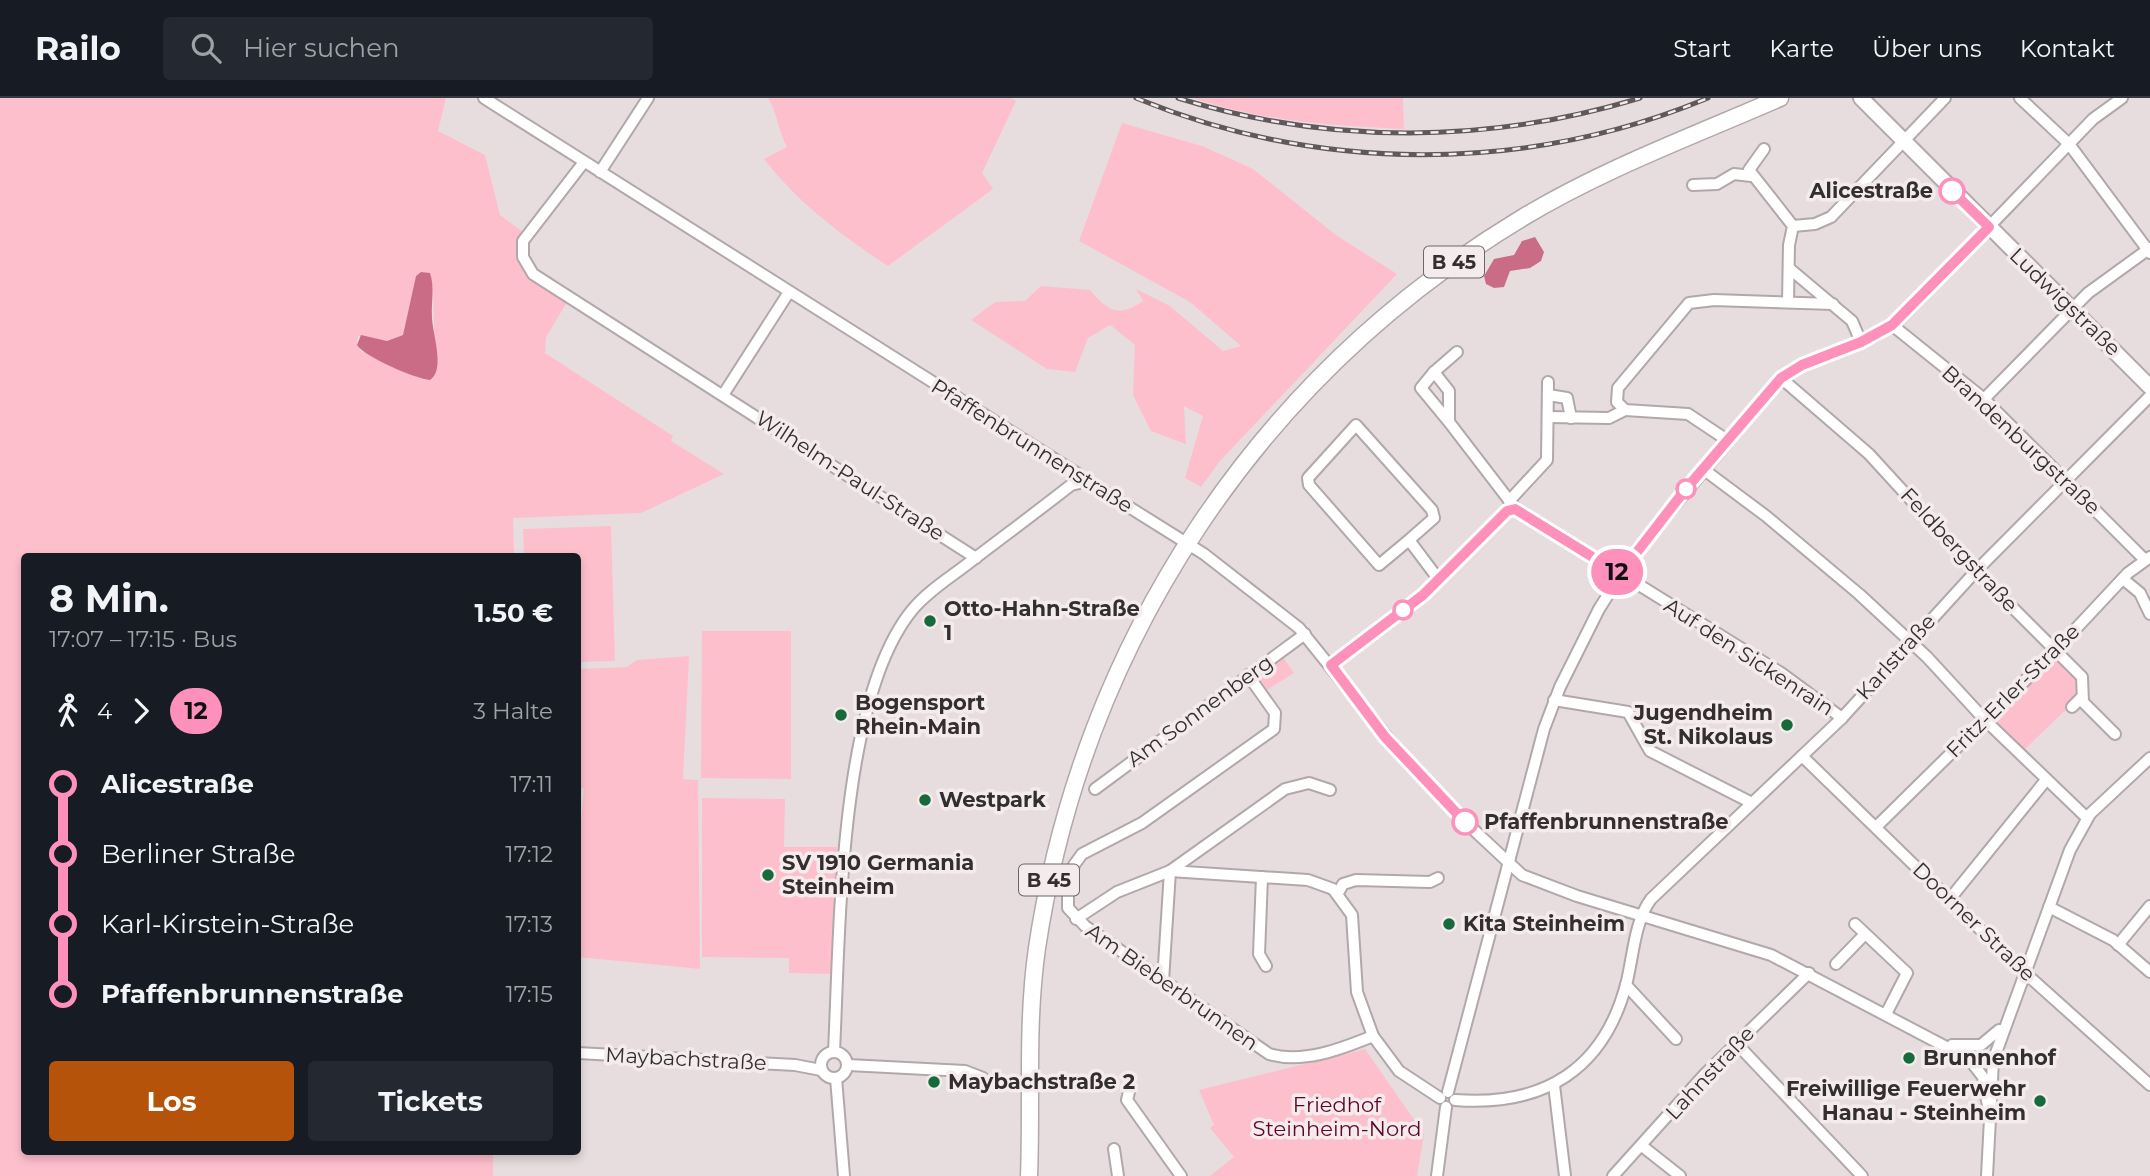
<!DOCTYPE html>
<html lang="de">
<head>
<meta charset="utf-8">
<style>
	:root { --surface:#171b24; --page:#242831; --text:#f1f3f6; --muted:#9ea1a6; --line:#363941; --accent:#b45309 }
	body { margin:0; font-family:Montserrat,sans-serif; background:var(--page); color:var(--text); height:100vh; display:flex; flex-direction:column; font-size:26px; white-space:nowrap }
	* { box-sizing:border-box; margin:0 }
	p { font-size:23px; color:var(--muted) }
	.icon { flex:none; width:38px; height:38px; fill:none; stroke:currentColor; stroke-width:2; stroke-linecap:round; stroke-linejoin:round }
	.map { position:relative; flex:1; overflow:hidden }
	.side { position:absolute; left:21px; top:455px; width:560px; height:602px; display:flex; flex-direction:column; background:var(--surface); border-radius:7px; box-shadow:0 4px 10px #0003 }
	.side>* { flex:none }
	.badge { padding:0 14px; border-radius:23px; font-size:24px; line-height:46px }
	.map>.badge { position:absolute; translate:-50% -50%; box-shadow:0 0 0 4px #fff }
	.legs { display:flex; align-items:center; gap:10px; height:77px; padding:0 28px; font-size:23px }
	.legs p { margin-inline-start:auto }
	.head { display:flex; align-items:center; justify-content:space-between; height:119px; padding:0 28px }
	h1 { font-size:38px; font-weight:700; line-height:52px }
	.cta { display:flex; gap:14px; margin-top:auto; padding:14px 28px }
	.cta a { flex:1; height:80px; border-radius:7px; background:var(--accent); color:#fff; font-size:28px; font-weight:700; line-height:80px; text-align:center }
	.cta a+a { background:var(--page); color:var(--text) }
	ul { padding:0 28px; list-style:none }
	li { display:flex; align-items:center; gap:24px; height:70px; font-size:26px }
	li i { display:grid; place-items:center; width:10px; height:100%; margin:0 9px; background:currentColor }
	li i::after { content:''; width:18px; height:18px; margin:-9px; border:5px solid; border-radius:50%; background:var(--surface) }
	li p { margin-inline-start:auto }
	li:first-child i { background:linear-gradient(#0000 50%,currentColor 0) }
	li:last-child i { background:linear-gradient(currentColor 50%,#0000 0) }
	header { display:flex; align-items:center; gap:42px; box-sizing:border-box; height:98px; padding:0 35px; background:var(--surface); border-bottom:2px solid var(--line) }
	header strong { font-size:33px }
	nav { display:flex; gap:38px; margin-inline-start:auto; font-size:24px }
	.search { width:490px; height:63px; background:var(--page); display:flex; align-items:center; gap:18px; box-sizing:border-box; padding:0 24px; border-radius:7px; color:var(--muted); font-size:26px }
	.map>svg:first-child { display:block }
</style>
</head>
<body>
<header>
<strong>Railo</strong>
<div class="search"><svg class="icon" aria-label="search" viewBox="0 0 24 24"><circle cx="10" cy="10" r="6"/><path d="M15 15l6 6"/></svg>Hier suchen</div>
<nav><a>Start</a><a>Karte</a><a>Über uns</a><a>Kontakt</a></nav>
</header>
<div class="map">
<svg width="2150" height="1078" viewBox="0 0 2150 1078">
	<rect width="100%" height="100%" fill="#e7dddf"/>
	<g fill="#febfcd" fill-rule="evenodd">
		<path d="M0 0H446L438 33 485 57 500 117 523 134 519 139 521 162 572 196 546 239 545 255 673 338 671 343 724 376 641 415 513 420 514 458H24V1054H493V1078H0ZM424 174 433 189 435 276 424 282 361 253 357 247 358 238 387 243 403 237 416 178Z"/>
		<path d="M768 0H1011L1016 3 982 75 993 91 888 168C842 138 798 105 764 61L787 49C778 33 778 16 768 0Z"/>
		<path d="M1193 0H1403L1404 31C1333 28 1260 23 1193 0Z"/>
		<path d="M1122 25 1202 48 1253 71 1336 137 1397 176 1220 363 1201 389 1185 380 1203 318 1184 308 1186 346 1151 333 1133 297 1135 247 1110 227 1088 240 1075 274 1047 271 971 222 995 204 1025 203 1041 188 1090 192C1108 213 1118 220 1143 203L1136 191 1170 208 1223 253 1241 248 1190 204 1079 143Z"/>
		<polygon points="611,428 615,563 578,564 578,458 524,458 523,431"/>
		<polygon points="702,533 791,533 791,681 701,680"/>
		<polygon points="689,558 683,681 698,682 700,871 578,859 578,762 584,691 578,688 578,571 627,569 637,562"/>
		<polygon points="1283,559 1294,575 1267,592 1257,576"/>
		<polygon points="2056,560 2081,584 2077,601 2023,653 1992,622"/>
		<polygon points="702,700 785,701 784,749 837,749 831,876 789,875 789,860 702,859"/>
		<polygon points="1365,951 1424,1036 1417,1078 1210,1078 1234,1059 1210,1030 1214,1027 1199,992"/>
	</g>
	<g fill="#cb6c86">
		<polygon points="1535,139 1544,154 1541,163 1530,170 1510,173 1504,189 1494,190 1486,186 1484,178 1494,161 1514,157 1522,143"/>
		<path d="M421 174 430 175C435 190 431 204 432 219 432 235 446 272 430 282 416 281 363 258 357 247L361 237 387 243 403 237 416 178Z"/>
	</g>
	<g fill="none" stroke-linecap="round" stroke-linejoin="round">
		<defs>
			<g id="minor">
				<polyline points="484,0 1078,376 1084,384 1097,389 1204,456 1299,530 1403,659 1477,735 1522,777 1577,798 1771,857 1969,961 1983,979 1988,1008"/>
				<polyline points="2020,0 2069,46 2150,155"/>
				<polyline points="1764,51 1749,72 1793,128 1789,147 1788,204"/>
				<polyline points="584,64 523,143 523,159 533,176 976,460"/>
				<polyline points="600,74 648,0"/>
				<polyline points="1693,87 1717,86 1734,76 1751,78"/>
				<polyline points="1793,128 1815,126 1831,119 1945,0"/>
				<polyline points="1790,171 1852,223 1861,244"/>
				<polyline points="1892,227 1984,301 2145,462"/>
				<polyline points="1434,274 1457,254"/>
				<polyline points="1781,280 1869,356 1976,473 2082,579 2083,604 2115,636"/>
				<polyline points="723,297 789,194"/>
				<polyline points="1548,297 1567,300 1571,320"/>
				<polyline points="1984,301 2088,195 2150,150"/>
				<polyline points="1548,319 1609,320 1625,312"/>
				<polyline points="1449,324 1421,290 1434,274 1449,293 1449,324 1515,410"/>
				<polyline points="1727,342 1688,316 1625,312 1617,304 1618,290 1689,205 1714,202 1833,206"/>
				<polyline points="1703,371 1766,418 1859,496 1927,559 1985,622 2087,720"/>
				<polyline points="1509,403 1547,362 1548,284"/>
				<polyline points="1409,442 1434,420 1432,412 1356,327 1308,380 1309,387 1379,467 1409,442 1439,482"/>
				<polyline points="2123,481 2140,495 2150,516"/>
				<polyline points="1331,567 1423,497 1507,413 1515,410 1781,575 1842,620"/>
				<path d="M1248 577 1275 615 1274 631 1142 725 1082 756 1074 767 1068 791V810L1085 828 1269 956C1303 966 1341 951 1373 938"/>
				<polyline points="1554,602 1628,614 1650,653 1752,705"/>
				<polyline points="2072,609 2082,599"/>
				<polyline points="1802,658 2024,874 2150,987"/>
				<polyline points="1095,691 1305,536"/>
				<polyline points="1876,729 2055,553 2128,475 2150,459"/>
				<polyline points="1170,773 1308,782 1333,791 1352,817 1357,894 1373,938 1399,973 1440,1000"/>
				<polyline points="1262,779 1259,856 1266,868"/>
				<polyline points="1338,795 1343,786 1356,782 1430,784 1438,780"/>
				<polyline points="1949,802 2046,682"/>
				<polyline points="2049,809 2113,842 2150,874"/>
				<polyline points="1076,821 1117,794 1170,773 1285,691 1309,685 1330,692"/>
				<polyline points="1855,826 1907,875 1886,916"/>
				<polyline points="2118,847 2150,808"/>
				<polyline points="1836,866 1865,836"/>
				<polyline points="1163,883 1170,773"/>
				<polyline points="1626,887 1676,941"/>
				<polyline points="1736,945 1862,1078"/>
				<polyline points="1952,947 1981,947 1999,932"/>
				<path d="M834 953C840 837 838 601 913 511 929 492 951 479 970 464 1004 438 1038 413 1071 387L1084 384"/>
				<circle cx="834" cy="967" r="13"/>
				<polyline points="578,955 795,967 821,972"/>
				<polyline points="848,967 965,973 983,980"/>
				<polyline points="836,980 844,1078"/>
				<polyline points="1554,987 1565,1078"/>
				<polyline points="1129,994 1127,1002 1181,1078"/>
				<polyline points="1448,994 1544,631 1560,589 1599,511 1634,456 1781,280 1802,267 1872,239 1900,221 2093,21 2122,0"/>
				<path d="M1455 1002C1544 1009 1605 971 1627 883 1633 858 1635 822 1651 801L1842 620 1976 473 2150 298"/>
				<polyline points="1642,1048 1680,1078"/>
				<polyline points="1114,1051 1118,1078"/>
				<polyline points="1437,1078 1446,1009"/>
				<polyline points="1613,1078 1705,976 1809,875"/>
				<polyline points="1987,1078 1993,963 2070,752 2090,716 2150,660"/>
			</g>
			<polyline id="secondary" points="1861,0 2150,289"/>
			<path id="primary" d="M1029 1078C1032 1002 1026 926 1037 850 1083 544 1257 280 1522 120 1603 71 1693 38 1780 0"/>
		</defs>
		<use href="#minor" stroke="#b1a8aa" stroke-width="14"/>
		<use href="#secondary" stroke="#b1a8aa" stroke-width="18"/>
		<use href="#primary" stroke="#b1a8aa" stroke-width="19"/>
		<use href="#minor" stroke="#fff" stroke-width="10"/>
		<use href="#secondary" stroke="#fff" stroke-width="14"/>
		<use href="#primary" stroke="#fff" stroke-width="16"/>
		<defs>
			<g id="rail">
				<path d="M1136 0C1318 75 1526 76 1708 0"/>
				<path d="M1178 0C1329 47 1489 46 1640 0"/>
			</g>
		</defs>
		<use href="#rail" stroke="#5f595b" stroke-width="5"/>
		<use href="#rail" stroke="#f4ebec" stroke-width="2.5" stroke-dasharray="8" stroke-linecap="butt"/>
	</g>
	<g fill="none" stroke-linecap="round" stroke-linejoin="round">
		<defs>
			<polyline id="line-1" points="1465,724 1385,639 1331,567 1423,497 1507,413 1515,411 1620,476 1685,392 1781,280 1802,267 1861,244 1892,227 1989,129 1952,93"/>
		</defs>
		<use href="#line-1" stroke="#fff" stroke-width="16"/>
		<use href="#line-1" stroke="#fd91bc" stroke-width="10"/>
	</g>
	<g fill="#fff" stroke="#fd91bc" stroke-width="3.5">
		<circle cx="1952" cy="93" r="12"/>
		<circle cx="1686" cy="391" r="9"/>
		<circle cx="1403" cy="512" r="9"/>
		<circle cx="1465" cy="724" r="12"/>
	</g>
	<g fill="#176a3b" stroke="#f4ebec" stroke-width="2.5">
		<circle cx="930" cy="523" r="7"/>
		<circle cx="841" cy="617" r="7"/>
		<circle cx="1787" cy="627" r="7"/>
		<circle cx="925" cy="702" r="7"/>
		<circle cx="768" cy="777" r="7"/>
		<circle cx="1449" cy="826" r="7"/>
		<circle cx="1909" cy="960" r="7"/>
		<circle cx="934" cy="984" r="7"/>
		<circle cx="2040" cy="1003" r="7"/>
	</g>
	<g text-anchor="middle" stroke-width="7" stroke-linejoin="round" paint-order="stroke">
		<g fill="#f4ebec" stroke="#6d6768" stroke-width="2">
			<rect x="1424" y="148.5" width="60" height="31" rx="5"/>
			<rect x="1019" y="766.5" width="60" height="31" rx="5"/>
		</g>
		<g font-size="19" font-weight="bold" fill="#332f30">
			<text x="1454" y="171">B 45</text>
			<text x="1049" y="789">B 45</text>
		</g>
		<g font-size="21" font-weight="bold" fill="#332f30" stroke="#f4ebec" text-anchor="end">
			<text x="1933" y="100">Alicestraße</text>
			<text x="1484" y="731" text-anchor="start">Pfaffenbrunnenstraße</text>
		</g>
		<g font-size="21" fill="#332f30" stroke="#f4ebec">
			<text transform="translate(2065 204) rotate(44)" y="7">Ludwigstraße</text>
			<text transform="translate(2021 342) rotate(43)" y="7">Brandenburgstraße</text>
			<text transform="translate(1032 348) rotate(32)" y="7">Pfaffenbrunnenstraße</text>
			<text transform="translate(850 378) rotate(33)" y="7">Wilhelm-Paul-Straße</text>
			<text transform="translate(1959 452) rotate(47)" y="7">Feldbergstraße</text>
			<text transform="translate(1749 559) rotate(33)" y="7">Auf den Sickenrain</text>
			<text transform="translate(1896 559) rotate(-48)" y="7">Karlstraße</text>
			<text transform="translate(2013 593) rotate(-45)" y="7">Fritz-Erler-Straße</text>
			<text transform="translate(1200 613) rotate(-36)" y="7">Am Sonnenberg</text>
			<text transform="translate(1974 824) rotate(44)" y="7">Doorner Straße</text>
			<text transform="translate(1172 889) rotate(35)" y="7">Am Bieberbrunnen</text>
			<text transform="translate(686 961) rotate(3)" y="7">Maybachstraße</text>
			<text transform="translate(1710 975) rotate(-47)" y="7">Lahnstraße</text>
		</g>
		<g font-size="21" font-weight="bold" fill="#332f30" stroke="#f4ebec" text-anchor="start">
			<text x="944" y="518">Otto-Hahn-Straße<tspan x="944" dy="24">1</tspan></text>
			<text x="855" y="612">Bogensport<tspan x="855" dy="24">Rhein-Main</tspan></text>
			<text x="1773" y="622" text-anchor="end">Jugendheim<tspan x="1773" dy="24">St. Nikolaus</tspan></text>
			<text x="939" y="709">Westpark</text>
			<text x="782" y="772">SV 1910 Germania<tspan x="782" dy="24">Steinheim</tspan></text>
			<text x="1463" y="833">Kita Steinheim</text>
			<text x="1923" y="967">Brunnenhof</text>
			<text x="948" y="991">Maybachstraße 2</text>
			<text x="2026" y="998" text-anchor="end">Freiwillige Feuerwehr<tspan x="2026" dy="24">Hanau - Steinheim</tspan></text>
		</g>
		<g font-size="21" fill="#60062c" stroke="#f4ebec">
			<text x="1337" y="1014">Friedhof<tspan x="1337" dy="24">Steinheim-Nord</tspan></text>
		</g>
	</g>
</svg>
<b class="badge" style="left:1617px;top:474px;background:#fd91bc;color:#111">12</b>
<section class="side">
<div class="head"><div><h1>8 Min.</h1><p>17:07 – 17:15 · Bus</p></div><b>1.50 €</b></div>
<div class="legs"><svg class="icon" aria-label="walk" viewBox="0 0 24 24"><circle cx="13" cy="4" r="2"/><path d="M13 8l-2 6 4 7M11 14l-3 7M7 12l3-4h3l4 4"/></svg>4<svg class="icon" aria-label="forward" viewBox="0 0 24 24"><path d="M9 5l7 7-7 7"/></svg><b class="badge" style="background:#fd91bc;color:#111">12</b><p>3 Halte</p></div>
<ul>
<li><i style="color:#fd91bc"></i><b>Alicestraße</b><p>17:11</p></li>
<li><i style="color:#fd91bc"></i><span>Berliner Straße</span><p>17:12</p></li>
<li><i style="color:#fd91bc"></i><span>Karl-Kirstein-Straße</span><p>17:13</p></li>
<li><i style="color:#fd91bc"></i><b>Pfaffenbrunnenstraße</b><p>17:15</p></li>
</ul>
<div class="cta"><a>Los</a><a>Tickets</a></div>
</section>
</div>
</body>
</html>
